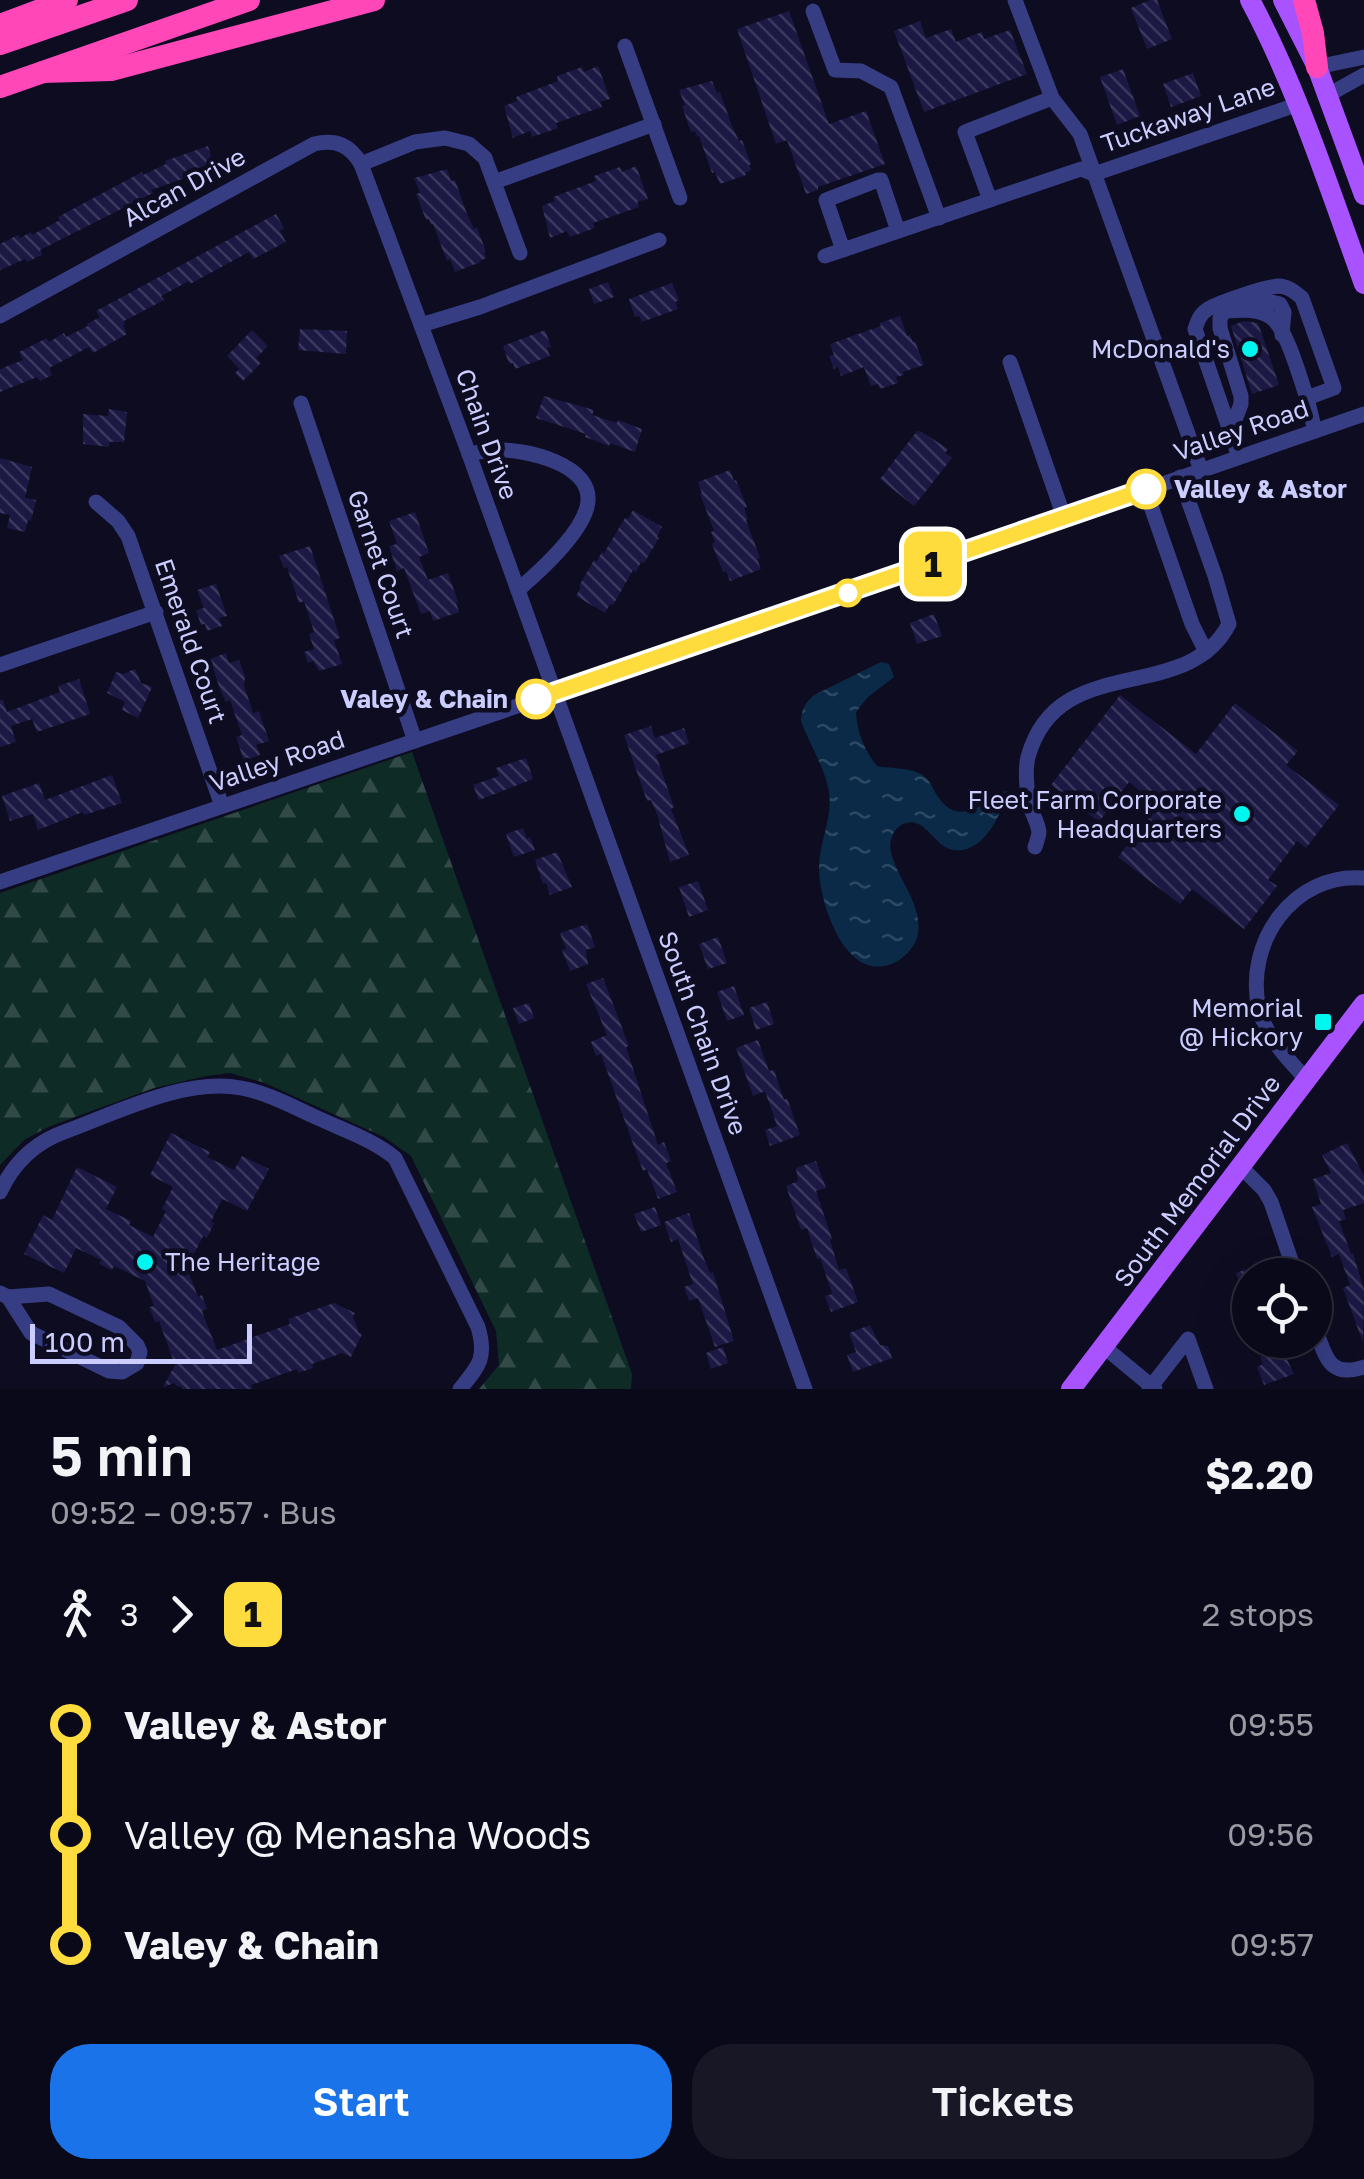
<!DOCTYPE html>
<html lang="en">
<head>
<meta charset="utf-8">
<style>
	:root { --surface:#0a0919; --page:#181726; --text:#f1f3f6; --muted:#999aa2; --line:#2a2a38; --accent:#1a73e8 }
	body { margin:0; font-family:"Golos Text",sans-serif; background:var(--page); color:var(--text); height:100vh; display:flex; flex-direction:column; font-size:38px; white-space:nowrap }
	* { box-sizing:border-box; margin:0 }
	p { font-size:32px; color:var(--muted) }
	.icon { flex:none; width:55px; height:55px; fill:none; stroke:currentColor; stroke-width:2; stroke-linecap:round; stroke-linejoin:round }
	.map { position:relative; height:1389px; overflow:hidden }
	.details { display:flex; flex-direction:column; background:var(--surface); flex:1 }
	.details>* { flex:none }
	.badge { padding:0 20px; border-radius:15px; font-size:35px; line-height:65px }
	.fabs { position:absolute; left:1232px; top:1258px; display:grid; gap:20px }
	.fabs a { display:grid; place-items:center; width:100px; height:100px; border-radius:50%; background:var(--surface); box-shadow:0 10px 40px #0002,0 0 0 2px var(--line); font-size:50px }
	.scale { position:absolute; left:30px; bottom:25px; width:222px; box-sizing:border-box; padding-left:10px; border:5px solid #cccdff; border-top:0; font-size:28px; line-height:35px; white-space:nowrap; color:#cccdff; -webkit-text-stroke:8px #0d0c21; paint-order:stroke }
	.map>.badge { position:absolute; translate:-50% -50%; box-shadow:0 0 0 5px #fff }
	.legs { display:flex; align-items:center; gap:15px; height:110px; padding:0 50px; font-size:32px }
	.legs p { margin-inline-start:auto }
	.head { display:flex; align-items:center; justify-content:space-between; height:170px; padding:0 50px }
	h1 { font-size:55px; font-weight:600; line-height:75px }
	.action { display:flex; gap:20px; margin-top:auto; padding:20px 50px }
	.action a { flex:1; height:115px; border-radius:40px; background:var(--accent); color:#fff; font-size:40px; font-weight:600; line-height:115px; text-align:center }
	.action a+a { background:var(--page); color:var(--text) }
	ul { padding:0 50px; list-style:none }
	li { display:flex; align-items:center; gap:35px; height:110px; font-size:38px }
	li i { display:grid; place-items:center; width:15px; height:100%; margin:0 12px; background:currentColor }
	li i::after { content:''; width:25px; height:25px; margin:-12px; border:8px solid; border-radius:50%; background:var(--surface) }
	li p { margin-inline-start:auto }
	li:first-child i { background:linear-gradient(#0000 50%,currentColor 0) }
	li:last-child i { background:linear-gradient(currentColor 50%,#0000 0) }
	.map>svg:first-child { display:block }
</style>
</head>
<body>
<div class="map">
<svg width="1364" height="1389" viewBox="0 0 1364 1389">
	<defs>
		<pattern id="forest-firs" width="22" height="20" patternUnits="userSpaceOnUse" patternTransform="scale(2.5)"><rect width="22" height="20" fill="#0f2b26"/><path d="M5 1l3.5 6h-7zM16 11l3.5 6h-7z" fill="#314947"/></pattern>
		<pattern id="water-ripples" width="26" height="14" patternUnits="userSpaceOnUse" patternTransform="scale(2.5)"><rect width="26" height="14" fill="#0a2a47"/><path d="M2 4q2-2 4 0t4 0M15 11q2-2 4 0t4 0" fill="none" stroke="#2c4863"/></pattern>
		<pattern id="building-back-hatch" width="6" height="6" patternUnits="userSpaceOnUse" patternTransform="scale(2.5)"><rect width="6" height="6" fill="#1b1843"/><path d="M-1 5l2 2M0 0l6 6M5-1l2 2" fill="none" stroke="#3b385f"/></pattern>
	</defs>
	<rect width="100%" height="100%" fill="#0d0c21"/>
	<polygon fill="url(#forest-firs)" points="412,752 632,1374 631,1389 479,1389 499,1365 496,1331 411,1156 384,1137 265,1083 230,1073 206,1076 154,1088 48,1127 24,1140 0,1165 0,893"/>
	<path fill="url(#water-ripples)" d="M881 662 889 664 894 677 868 697 856 712C857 732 864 750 877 766 891 769 914 767 925 777 931 782 934 792 939 798 957 825 983 806 1002 792L1007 791 1008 795C999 815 989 841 967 849 960 851 952 851 945 847 931 838 921 814 901 825 897 828 893 832 892 837 881 863 928 902 917 938 912 952 898 964 884 966 842 974 819 899 819 868 819 843 833 817 829 792 826 770 809 743 801 721 802 709 805 703 814 695Z"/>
	<g fill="url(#building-back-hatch)">
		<polygon points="1150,0 1157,0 1172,39 1147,49 1131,8"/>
		<polygon points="789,11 829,124 866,111 885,164 818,187 818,190 806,194 787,140 776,144 737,29"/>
		<polygon points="920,21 926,38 951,29 956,42 982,32 984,39 1010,30 1027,74 924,112 894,31"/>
		<polygon points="598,66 610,99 600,102 602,107 556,123 558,128 532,137 530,131 513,138 504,106 517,101 516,97 558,81 557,76 582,67 584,72"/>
		<polygon points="1123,69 1140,116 1117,125 1100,77"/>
		<polygon points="1193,73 1201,96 1171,107 1163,84"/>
		<polygon points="712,81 717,93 720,92 732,126 739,141 742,140 751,164 749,165 751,170 745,173 746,175 720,184 715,172 712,173 699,136 697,137 695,131 691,132 682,106 685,105 679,90"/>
		<polygon points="208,146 213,163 199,168 200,170 190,173 191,176 151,190 153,193 40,250 42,255 27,262 25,259 0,270 0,244 18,235 20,238 31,232 32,235 60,220 58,217 142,172 143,175 166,164 165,161"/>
		<polygon points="636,166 648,199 637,202 639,207 593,223 595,228 570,237 567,231 550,238 542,206 555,201 553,197 596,181 594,176 620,167 622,172"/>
		<polygon points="447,169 451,181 455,180 467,214 474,229 477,227 486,252 484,253 486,258 480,261 481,262 455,272 450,259 447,261 433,224 431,225 429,219 426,220 416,194 420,193 414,178"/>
		<polygon points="276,214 284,228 280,231 286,242 253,259 249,252 190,284 189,281 161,296 164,300 124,321 125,324 123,326 127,334 93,353 89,347 49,368 52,375 40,381 37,377 0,392 0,369 23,360 19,352 47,338 49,342 64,333 66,337 88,326 87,324 100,317 96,311"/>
		<polygon points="608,282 614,297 594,304 589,289"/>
		<polygon points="672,283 679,300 675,302 678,309 642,322 639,316 635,317 629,299"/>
		<polygon points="900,316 907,336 910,335 913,342 915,341 924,365 903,372 904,375 896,377 898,383 880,389 878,384 871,386 864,367 841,376 838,367 834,369 829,356 834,355 830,344 881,326 880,323"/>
		<polygon points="1244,321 1258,323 1279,385 1252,394 1231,326"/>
		<polygon points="300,329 347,331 346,354 298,350"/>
		<polygon points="252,330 268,346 256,358 261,363 243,381 235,373 239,369 227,356"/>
		<polygon points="545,330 551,347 547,348 550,356 515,369 513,363 509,364 503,346"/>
		<polygon points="544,396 594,410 592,415 617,423 618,420 642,429 635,452 610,443 609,446 585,437 586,434 536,418"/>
		<polygon points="109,409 127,412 124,442 109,442 109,447 83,444 83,414 108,416"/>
		<polygon points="917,431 922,432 948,449 945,453 952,458 914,506 880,479"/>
		<polygon points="0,458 32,467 25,498 36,500 31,521 28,520 25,532 7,528 10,515 0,513"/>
		<polygon points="730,470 734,481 736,480 747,507 744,508 748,519 746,520 760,558 757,559 761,569 730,581 726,571 723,572 712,544 715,542 711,532 714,531 700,494 702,493 698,482"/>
		<polygon points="633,510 662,527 657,537 659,538 644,563 641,562 636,572 633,570 613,605 610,604 605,613 576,596 581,587 579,586 594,560 596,562 602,552 604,553 625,518 628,519"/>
		<polygon points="415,512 429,553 419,557 428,580 448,573 458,602 456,602 459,612 433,621 430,611 421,614 404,568 397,571 389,546 397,544 389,521"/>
		<polygon points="310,546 340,638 334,640 342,664 319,671 313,661 308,663 304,652 314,649 309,634 314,632 304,601 299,603 287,567 284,568 279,556"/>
		<polygon points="216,584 227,616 219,618 222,626 207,631 205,624 201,625 196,610 204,608 197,590"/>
		<polygon points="934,614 942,636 917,644 910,623"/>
		<polygon points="226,653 229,663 239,660 245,677 244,685 253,713 259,711 269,741 256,745 260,755 244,761 236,737 242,735 230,700 226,702 221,692 210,659"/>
		<polygon points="135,669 141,683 152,687 138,718 122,710 125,702 107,693 116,672 123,674"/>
		<polygon points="79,679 90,714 37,732 32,719 11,726 16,742 0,747 0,700 3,700 7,712 60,692 58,686"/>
		<polygon points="1120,695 1196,754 1235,703 1298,751 1286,765 1339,805 1306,848 1297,841 1268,880 1277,886 1244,929 1192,889 1180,904 1118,857 1158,806 1129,782 1099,822 1051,785"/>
		<polygon points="651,726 655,738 684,728 689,743 656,755 674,807 671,809 689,855 670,862 657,814 651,800 647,801 624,735"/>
		<polygon points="526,758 533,779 479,800 473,785 499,776 496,768"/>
		<polygon points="112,775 122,803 84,815 83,812 38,830 33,814 10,821 2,796 39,783 45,800"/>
		<polygon points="523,828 527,839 530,837 535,850 514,857 506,834"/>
		<polygon points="557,852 572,887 550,895 546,883 543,884 535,860"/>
		<polygon points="698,881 708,910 689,917 679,887"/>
		<polygon points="587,924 595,947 586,950 588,964 570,971 562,950 566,949 560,933"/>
		<polygon points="718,937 727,963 708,969 699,944"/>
		<polygon points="603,978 629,1046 626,1047 658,1145 664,1142 671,1161 666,1163 677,1192 658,1199 647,1169 643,1171 633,1144 601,1054 596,1056 591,1042 607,1035 586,984"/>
		<polygon points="734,986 744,1015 727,1021 717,992"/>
		<polygon points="767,1002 774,1024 756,1030 749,1008"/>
		<polygon points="529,1003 534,1018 519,1024 513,1008"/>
		<polygon points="758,1040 769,1071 774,1070 784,1100 787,1098 800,1135 770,1146 765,1130 777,1126 765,1091 753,1096 736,1048"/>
		<polygon points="171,1133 210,1152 207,1157 234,1170 242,1156 269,1169 247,1211 222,1199 211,1222 214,1223 207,1238 203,1236 187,1268 198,1297 202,1295 207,1309 202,1311 217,1350 290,1324 288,1319 334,1303 355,1313 353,1316 359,1333 362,1334 351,1357 342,1353 312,1364 313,1368 298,1373 297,1369 251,1385 253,1389 182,1389 181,1386 178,1387 174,1383 163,1387 175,1365 159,1321 155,1322 149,1307 154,1306 145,1281 114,1266 112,1270 99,1264 101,1260 76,1248 64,1273 24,1254 43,1215 52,1220 77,1167 117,1187 106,1209 131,1221 129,1225 153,1237 166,1211 162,1209 173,1187 150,1175"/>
		<polygon points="1347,1143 1364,1176 1364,1203 1343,1210 1346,1219 1339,1221 1351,1254 1353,1253 1364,1290 1363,1343 1343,1288 1350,1285 1339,1254 1332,1257 1312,1207 1321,1204 1313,1179 1331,1173 1322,1155"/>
		<polygon points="816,1161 826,1188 816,1191 832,1239 830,1240 839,1270 846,1268 858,1302 831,1312 825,1296 832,1294 831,1290 820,1258 817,1259 807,1228 801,1230 786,1186 798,1181 796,1168"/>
		<polygon points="655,1207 661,1225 641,1232 634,1214"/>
		<polygon points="689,1213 704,1259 710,1273 713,1272 734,1341 715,1347 698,1298 689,1301 684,1287 693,1284 678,1239 671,1242 664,1222"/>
		<polygon points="1250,1268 1250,1307 1248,1307 1236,1273"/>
		<polygon points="870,1325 880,1345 888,1346 892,1358 853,1372 847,1355 856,1352 849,1333"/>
		<polygon points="723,1347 728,1363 711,1369 706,1353"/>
		<polygon points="1282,1349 1294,1374 1264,1385 1257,1367 1263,1364 1260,1357"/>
	</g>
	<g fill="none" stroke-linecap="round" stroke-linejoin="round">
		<g stroke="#363d82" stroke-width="15">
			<polyline points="1015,0 1052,98 1080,134 1201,470"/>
			<polyline points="813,11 835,70 861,71 891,87 939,218"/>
			<polyline points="625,46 680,198"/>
			<polyline points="1317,67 1364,57"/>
			<polyline points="1328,95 1364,75"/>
			<polyline points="361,164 415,142 445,138 469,144 485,158 520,253"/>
			<polyline points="1094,174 1299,104"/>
			<polyline points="494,182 654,124"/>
			<polyline points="990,200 965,132 1052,98"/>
			<polyline points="843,250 826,200 878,180 881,180 898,231"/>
			<polyline points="825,256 1081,169 1094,174"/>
			<polyline points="1248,303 1263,300 1280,304 1284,312 1282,335"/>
			<path d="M0 316 314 144C336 139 350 145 361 164L469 454 805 1389"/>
			<polyline points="421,325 480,307 659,240"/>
			<polyline points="1010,362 1064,517"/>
			<polyline points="301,403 415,741"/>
			<path d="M1230 433 1241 404V396L1220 328V318L1225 311C1240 310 1259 308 1272 318 1287 330 1300 378 1307 398"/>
			<path d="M469 454C477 453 485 450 492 450 523 448 598 464 587 507 580 535 539 572 518 590"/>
			<path d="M1239 457 1195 329C1198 320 1200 314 1208 309 1220 302 1267 286 1280 286 1289 287 1295 292 1302 298L1334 388 1307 398 1315 431"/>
			<polyline points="1145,489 1192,624 1206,652"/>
			<polyline points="96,502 118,521 128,536 222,806"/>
			<polyline points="0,665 156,612"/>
			<path d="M1035 847C1036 844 1039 835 1039 832 1038 822 1031 812 1029 803 1027 790 1025 769 1028 757 1058 649 1186 707 1229 624L1215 576 1180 477"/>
			<polyline points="0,882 820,603 1364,414"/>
			<path d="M1306 1079C1287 1058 1266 1037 1259 1009 1244 943 1293 872 1364 878"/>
			<polyline points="1240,1166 1264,1190 1271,1202 1296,1275"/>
			<path d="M0 1192C13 1164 34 1143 64 1132 116 1113 186 1077 241 1088 269 1093 295 1108 320 1119 346 1131 373 1140 395 1158L478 1327C487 1358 479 1366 460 1389"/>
			<polyline points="0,1293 8,1297 31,1333 109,1371 122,1372 137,1363 140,1352 137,1345 119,1327 49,1294 8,1297"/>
			<path d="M1315 1327C1325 1355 1328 1379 1364 1367"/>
			<polyline points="1103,1346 1155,1389"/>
			<polyline points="1149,1389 1188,1339 1206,1389"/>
		</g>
		<g stroke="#a853ff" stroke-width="20">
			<path d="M1250 0C1298 90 1329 188 1364 284"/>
			<polyline points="1283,0 1317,67 1364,195"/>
			<polyline points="1071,1389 1364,1004"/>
		</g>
		<g stroke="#ff47b8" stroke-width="22">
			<polyline points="1304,0 1313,33 1317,67"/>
			<polyline points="0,28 5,23 67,0"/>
			<polyline points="0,44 127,0"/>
			<polyline points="43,72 111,70 374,0"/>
			<polyline points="0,87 249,0"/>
		</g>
	</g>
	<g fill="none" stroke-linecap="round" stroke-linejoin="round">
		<defs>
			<polyline id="line-1" points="536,699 1146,489"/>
		</defs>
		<use href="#line-1" stroke="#fff" stroke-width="22"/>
		<use href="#line-1" stroke="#ffdc3d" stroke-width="15"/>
	</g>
	<g fill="#00f7ef" stroke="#0d0c21" stroke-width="4">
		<circle cx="1250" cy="349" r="10"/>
		<circle cx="1242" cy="814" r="10"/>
		<rect x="1313" y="1012" width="20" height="20" rx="5"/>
		<circle cx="145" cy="1262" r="10"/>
	</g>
	<g fill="#fff" stroke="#ffdc3d" stroke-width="5">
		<circle cx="1146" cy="489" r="18"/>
		<circle cx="848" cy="593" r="12"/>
		<circle cx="536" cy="699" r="18"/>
	</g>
	<g text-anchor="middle" stroke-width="9" stroke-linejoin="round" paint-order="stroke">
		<g font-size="25" fill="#cccdff" stroke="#0d0c21">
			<text transform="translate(1188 115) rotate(-19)" y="9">Tuckaway Lane</text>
			<text transform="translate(184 187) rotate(-29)" y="9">Alcan Drive</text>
			<text transform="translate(1241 430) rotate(-19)" y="9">Valley Road</text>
			<text transform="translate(487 434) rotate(70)" y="9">Chain Drive</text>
			<text transform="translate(381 564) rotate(71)" y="9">Garnet Court</text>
			<text transform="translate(191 641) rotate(71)" y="9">Emerald Court</text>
			<text transform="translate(277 761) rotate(-19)" y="9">Valley Road</text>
			<text transform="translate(703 1033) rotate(70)" y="9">South Chain Drive</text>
			<text transform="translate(1197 1181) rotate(-53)" y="9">South Memorial Drive</text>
		</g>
		<g font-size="25" fill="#cccdff" stroke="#0d0c21" text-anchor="end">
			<text x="1230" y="358">McDonald's</text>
			<text x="1222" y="809">Fleet Farm Corporate<tspan x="1222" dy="29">Headquarters</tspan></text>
			<text x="1303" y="1017">Memorial<tspan x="1303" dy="29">@ Hickory</tspan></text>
			<text x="165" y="1271" text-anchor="start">The Heritage</text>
		</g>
		<g font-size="25" font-weight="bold" fill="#cccdff" stroke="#0d0c21" text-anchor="start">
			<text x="1174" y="498">Valley &amp; Astor</text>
			<text x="508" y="708" text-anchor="end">Valey &amp; Chain</text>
		</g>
	</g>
</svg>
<div class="fabs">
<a><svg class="icon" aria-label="locate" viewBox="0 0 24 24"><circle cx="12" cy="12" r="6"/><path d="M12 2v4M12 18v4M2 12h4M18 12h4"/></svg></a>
</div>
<div class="scale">100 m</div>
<b class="badge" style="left:933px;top:564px;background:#ffdc3d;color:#111">1</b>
</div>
<section class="details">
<div class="head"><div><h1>5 min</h1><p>09:52 – 09:57 · Bus</p></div><b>$2.20</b></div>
<div class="legs"><svg class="icon" aria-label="walk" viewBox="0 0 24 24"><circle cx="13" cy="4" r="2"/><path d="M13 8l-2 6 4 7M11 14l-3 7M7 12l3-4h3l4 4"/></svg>3<svg class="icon" aria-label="forward" viewBox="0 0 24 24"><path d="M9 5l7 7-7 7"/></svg><b class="badge" style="background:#ffdc3d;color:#111">1</b><p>2 stops</p></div>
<ul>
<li><i style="color:#ffdc3d"></i><b>Valley &amp; Astor</b><p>09:55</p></li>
<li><i style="color:#ffdc3d"></i><span>Valley @ Menasha Woods</span><p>09:56</p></li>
<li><i style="color:#ffdc3d"></i><b>Valey &amp; Chain</b><p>09:57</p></li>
</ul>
<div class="action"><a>Start</a><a>Tickets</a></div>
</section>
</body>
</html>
